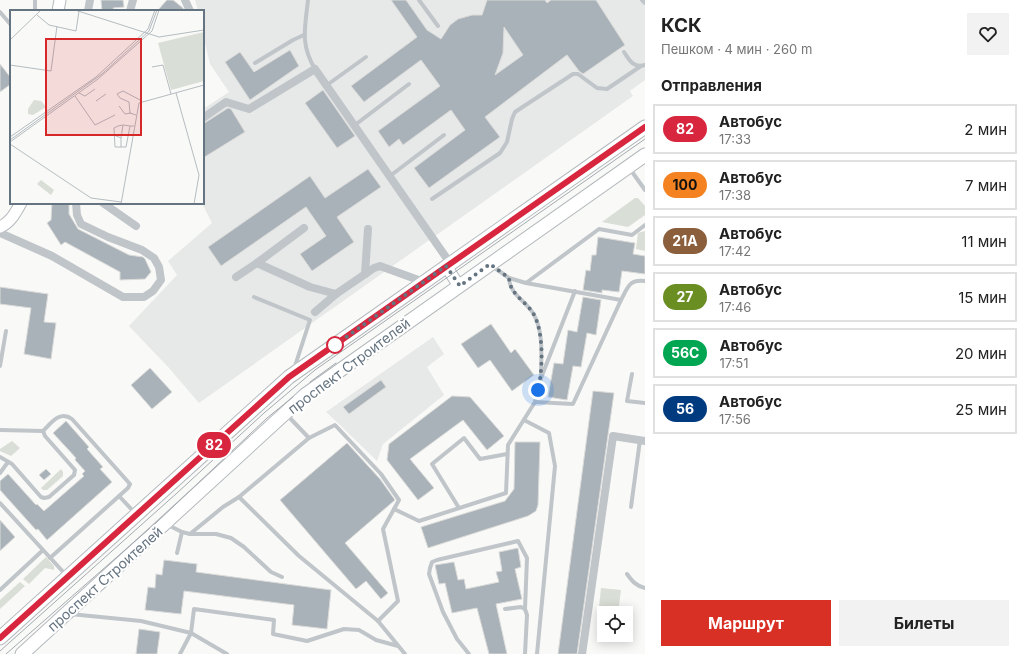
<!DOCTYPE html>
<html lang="ru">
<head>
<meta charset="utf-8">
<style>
	:root { --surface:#fff; --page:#f2f2f2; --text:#222; --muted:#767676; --line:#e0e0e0; --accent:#d93025 }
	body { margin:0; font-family:Inter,sans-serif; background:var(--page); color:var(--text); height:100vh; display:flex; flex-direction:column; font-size:15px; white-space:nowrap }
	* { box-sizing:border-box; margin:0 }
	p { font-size:13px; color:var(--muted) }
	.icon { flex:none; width:22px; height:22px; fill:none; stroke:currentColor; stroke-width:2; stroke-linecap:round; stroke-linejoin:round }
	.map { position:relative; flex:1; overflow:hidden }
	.side { display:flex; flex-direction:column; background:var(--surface); width:380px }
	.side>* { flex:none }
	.badge { padding:0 8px; border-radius:13px; font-size:14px; line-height:26px }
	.fabs { position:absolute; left:597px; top:606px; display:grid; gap:8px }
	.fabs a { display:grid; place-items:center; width:36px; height:36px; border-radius:0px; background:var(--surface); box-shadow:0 2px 10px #0003; font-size:20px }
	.you { position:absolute; width:20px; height:20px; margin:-10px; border:3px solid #fff; border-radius:50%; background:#1a73e8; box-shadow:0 0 0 6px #1a73e833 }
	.map>.badge { position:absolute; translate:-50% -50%; box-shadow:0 0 0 2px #fff }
	h2 { padding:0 16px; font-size:15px; line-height:36px }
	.round { display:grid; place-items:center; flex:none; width:42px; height:42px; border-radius:0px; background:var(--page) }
	.summary { display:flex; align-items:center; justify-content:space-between; height:68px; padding:0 16px }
	h1 { font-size:19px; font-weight:700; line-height:30px }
	.button { display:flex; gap:8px; margin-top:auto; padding:8px 16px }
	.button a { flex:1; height:46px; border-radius:0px; background:var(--accent); color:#fff; font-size:16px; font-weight:700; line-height:46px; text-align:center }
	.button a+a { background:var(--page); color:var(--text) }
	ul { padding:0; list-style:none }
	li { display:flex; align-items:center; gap:12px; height:50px; margin:0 8px 6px; padding:0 8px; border:2px solid var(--line); border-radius:0px }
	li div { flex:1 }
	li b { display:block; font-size:15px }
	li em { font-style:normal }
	li .badge { min-width:44px; font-weight:700; text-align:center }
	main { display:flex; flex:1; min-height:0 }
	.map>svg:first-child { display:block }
</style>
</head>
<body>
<main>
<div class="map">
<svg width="645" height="654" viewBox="0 0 645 654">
	<rect width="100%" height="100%" fill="#f9f9f7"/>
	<g fill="#e7e8e8">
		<polygon points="195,0 645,0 645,80 630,91 633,96 199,403 169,368 129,326 177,275 168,261 212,223 202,203 203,203 203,109 229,92 210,64 203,35 203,11 198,11"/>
		<polygon points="433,337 444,354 427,367 444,395 383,444 377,461 338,423 326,412"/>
	</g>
	<g fill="#d9ded6">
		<polygon points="635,198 638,198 645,206 645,215 628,227 602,222"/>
		<polygon points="645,231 645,251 636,249 638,233"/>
		<polygon points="12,441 20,448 11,456 0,451 0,449"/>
		<polygon points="61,469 63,472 63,476 47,490 43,490 41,488"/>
		<polygon points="46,557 54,566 54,570 45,568 29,584 23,579"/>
		<polygon points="20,582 25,586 0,609 0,600"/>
		<polygon points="601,588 621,590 618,613 604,613 604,628 597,627"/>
	</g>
	<g fill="#a9b2b8" stroke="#dbdbd9" fill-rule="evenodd">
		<polygon points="101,0 123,0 124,7 113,8 114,11 102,11"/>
		<polygon points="167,0 173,0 183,8 184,11 157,11"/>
		<path d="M391 0H406L427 30 441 39 450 25 458 19 472 15H482L487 0H545L547 3 551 0H596L625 45 583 74 579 71 567 55 485 117 500 137 429 188 414 168 465 130 451 110 403 145 399 139 389 147 378 131 440 86 421 60 364 102 351 86 417 37ZM504 27 523 55 495 75 503 53Z"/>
		<polygon points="290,50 299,66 250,100 225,62 240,52 254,72"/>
		<polygon points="0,64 11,78 11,84 0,92"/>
		<polygon points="323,90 355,136 337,148 305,103"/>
		<polygon points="228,108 231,109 245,132 203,158 203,124"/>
		<polygon points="368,169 381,187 337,217 354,242 312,271 300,254 326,236 306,207 221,266 208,247 310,176 325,198"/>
		<polygon points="52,203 69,203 69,214 78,229 129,255 143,257 145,259 151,272 145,279 120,280 120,272 65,242 61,245 47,223 51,220"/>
		<polygon points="598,237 635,243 633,254 645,256 645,274 622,271 619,292 602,290 602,293 583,290 586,270 590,271 592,255 596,255"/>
		<polygon points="0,287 48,294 44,322 56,323 51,359 24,354 31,308 0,304"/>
		<polygon points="583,297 601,300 596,335 587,333 581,367 573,366 567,400 548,397 554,363 563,364 568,330 577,332"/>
		<polygon points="491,324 511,353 515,349 534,375 512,391 490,360 478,368 461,344"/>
		<polygon points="150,368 172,392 152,409 131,385"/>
		<polygon points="381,380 386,387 349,414 343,407"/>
		<polygon points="593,391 614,393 577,654 558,654"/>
		<polygon points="452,396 470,397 504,436 487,450 463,420 410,459 434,488 418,500 387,460 389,444"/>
		<polygon points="66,421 89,447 87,449 103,467 100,469 112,482 47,540 38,529 36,530 0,490 0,481 8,474 36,505 37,504 44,511 84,476 82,474 85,471 75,460 76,458 53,433"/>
		<polygon points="515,442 540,442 538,505 536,511 528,516 428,548 421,527 505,501 514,489"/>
		<polygon points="347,443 380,479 395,500 345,543 388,593 381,599 366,581 356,589 280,500"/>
		<polygon points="46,469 51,474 44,480 39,475"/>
		<polygon points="0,520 15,537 0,551"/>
		<polygon points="518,548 521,567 515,569 522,599 496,604 507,654 489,654 477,608 452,613 445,583 439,584 435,565 454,562 458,580 464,579 466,589 499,582 496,572 502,571 499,552"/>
		<polygon points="164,560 197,564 196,572 331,590 327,629 292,625 294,605 184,591 181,614 145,610 148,587 155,588 156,574 162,575"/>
		<polygon points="139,629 160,632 157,654 136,654"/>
	</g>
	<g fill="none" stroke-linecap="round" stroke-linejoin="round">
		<defs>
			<g id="secondary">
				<polyline points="58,11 60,0"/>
				<path d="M0 227C11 222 15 213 21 203"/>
				<polyline points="446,266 459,286"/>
			</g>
			<g id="primary">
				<polyline points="0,638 289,377 645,127"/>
				<polyline points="22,654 305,395 645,155"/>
			</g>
		</defs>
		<use href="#secondary" stroke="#b5babf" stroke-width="13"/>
		<use href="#primary" stroke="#b4b9bd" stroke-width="15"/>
		<g stroke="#c0c5c9" stroke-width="4">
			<polyline points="35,0 35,11"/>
			<path d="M308 0C305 28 300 44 315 69"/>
			<polyline points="419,0 438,26"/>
			<polyline points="642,0 645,3"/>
			<polyline points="0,12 11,25"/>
			<path d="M624 52C630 61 633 68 645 65"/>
			<polyline points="255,63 293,40 304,35"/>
			<polyline points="327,85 366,57"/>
			<polyline points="355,125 409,84"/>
			<polyline points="630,169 645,190"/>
			<polyline points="390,176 444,135"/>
			<polyline points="432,199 500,153 507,142 512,119 515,112 573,74 578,74 597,88 607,89 641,66"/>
			<path d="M492 266 509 278 526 283 621 300C628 287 629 279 645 281"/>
			<path d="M509 278C510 295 525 300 533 313 544 332 541 355 541 375"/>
			<polyline points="526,283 599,229 632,235 645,225"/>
			<polyline points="575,291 541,378 535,402 573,404 621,300"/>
			<polyline points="254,297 310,320 294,369"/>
			<polyline points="0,366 6,331"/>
			<polyline points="632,374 627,401 645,403"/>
			<polyline points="287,415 309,438 239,497 299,556 378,621 405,654"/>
			<polyline points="524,420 549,433 555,466 537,654"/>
			<path d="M0 430 43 431C51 423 60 410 72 419L130 484 128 488 50 558"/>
			<polyline points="309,438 335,425 381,474 399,500 383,529 398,601 378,621"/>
			<polyline points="0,457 12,464 41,497 44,498 49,497 74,475 75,470 45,436 43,431"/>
			<polyline points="0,473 8,462"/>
			<polyline points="119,496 135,513"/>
			<polyline points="0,503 66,575"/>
			<polyline points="631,507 640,440"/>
			<polyline points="459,508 432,464 464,438 480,459 507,454"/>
			<polyline points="394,509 419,521 506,493 508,445 535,402"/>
			<polyline points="168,525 182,532 190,534 216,534 231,538 244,547 271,572 282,577"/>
			<polyline points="190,534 223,507 239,497"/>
			<polyline points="177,553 182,532"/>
			<path d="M627 574C632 581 636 586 645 588"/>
			<polyline points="0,590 42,551"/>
			<polyline points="505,609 521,607 525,609 527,615 525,654"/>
			<polyline points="70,614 141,621 191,633 194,609 274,620 273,634 307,641 344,629 359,630 376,640 398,646"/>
			<polyline points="180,654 191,633 227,654"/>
			<polyline points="469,654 457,639 443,612 429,574 430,568 432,562 437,560 518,541 527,558 525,609"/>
		</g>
		<g stroke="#c0c5c9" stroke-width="8">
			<polyline points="185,0 190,11"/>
			<polyline points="88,11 90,0"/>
			<polyline points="130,11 133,0"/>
			<polyline points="203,118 226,102 249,109 315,69 450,263"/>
			<polyline points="103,203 136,226"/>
			<polyline points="0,233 52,256 123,297 144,297 153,291 161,280 159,267 154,258 142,250 108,237 81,224 77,215 76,203"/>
			<polyline points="257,263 310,287 336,294"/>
			<polyline points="365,274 368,229"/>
			<polyline points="236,277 257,263 304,228"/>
			<polyline points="315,312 336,294 374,268 380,266 424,282"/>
			<polyline points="582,654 613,436 645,441"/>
		</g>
		<use href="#secondary" stroke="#fff" stroke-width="11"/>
		<use href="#primary" stroke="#fff" stroke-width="13"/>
		<g stroke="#a4aab0" stroke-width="1">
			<polyline points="310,382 336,363"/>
			<polyline points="0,651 177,493 264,413 315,370 645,139"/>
			<polyline points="6,654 157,522 267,418 293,397"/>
		</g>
	</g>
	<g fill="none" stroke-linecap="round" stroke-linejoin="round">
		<defs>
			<polyline id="line" points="0,638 289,377 645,127"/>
		</defs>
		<use href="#line" stroke="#fff" stroke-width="9"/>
		<use href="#line" stroke="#d7263d" stroke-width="6"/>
		<path stroke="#657481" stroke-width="4" stroke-dasharray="0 7.2" d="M335 345 446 266 460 286 490 264 509 278C510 295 525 300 533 313 544 331 543 369 538 390"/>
	</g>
	<circle fill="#fff" stroke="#d7263d" stroke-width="2" cx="335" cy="345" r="8"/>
	<g text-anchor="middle" stroke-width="4" stroke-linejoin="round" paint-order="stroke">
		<g font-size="14" fill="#657481" stroke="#fff">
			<text transform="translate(349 366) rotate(-37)" y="5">проспект Строителей</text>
			<text transform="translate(105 579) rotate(-42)" y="5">проспект Строителей</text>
		</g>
	</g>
	<g transform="translate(10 10)">
		<rect width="194" height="194" fill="#f9f9f7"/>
		<path d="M194 22V71L161 80 148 33ZM24 90 31 91 36 97 23 105 18 104V99ZM31 170 44 180 41 185 27 174Z" fill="#d9ded6"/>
		<path fill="none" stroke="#b5bcc1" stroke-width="1" d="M65 0 149 27 194 20M27 5 39 15 66 21 69 1M0 30 31 0M0 55 41 61 47 16M142 57 153 55 161 84M69 83 75 86 85 79M166 83 189 165 184 194M65 86 85 115 105 105M86 91 96 84M109 96 115 104 121 103M126 105 120 103 119 92 110 88 107 84 113 81 132 91M120 116 116 137H105L104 118 108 116 113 115 120 116H124M104 125 111 128V137M0 127 86 67 138 19 145 0M111 128 113 115M0 130 92 64 139 21 147 0M0 132 88 69 142 21 149 0M0 134 81 188 111 192M111 194 129 93 194 75"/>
		<path fill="#d62828" fill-opacity="0.15" stroke="#d62828" stroke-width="2" d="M36 29H131V125H36Z"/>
		<rect width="194" height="194" fill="none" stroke="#657481" stroke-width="2"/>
	</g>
</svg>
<div class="fabs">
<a><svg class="icon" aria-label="locate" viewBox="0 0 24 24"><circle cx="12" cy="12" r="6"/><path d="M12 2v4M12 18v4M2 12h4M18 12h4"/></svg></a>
</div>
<div class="you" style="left:538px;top:390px"></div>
<b class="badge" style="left:214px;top:445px;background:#d7263d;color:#fff">82</b>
</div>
<section class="side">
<div class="summary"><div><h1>КСК</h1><p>Пешком · 4 мин · 260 m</p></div><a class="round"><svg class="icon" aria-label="heart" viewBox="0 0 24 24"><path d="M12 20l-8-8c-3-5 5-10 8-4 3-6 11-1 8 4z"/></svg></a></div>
<h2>Отправления</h2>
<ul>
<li><span class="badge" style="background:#d7263d;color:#fff">82</span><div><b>Автобус</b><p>17:33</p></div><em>2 мин</em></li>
<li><span class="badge" style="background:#f58220;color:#111">100</span><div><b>Автобус</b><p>17:38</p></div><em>7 мин</em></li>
<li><span class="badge" style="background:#8b5e3c;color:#fff">21А</span><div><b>Автобус</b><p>17:42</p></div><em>11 мин</em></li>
<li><span class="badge" style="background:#6b8e23;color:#fff">27</span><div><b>Автобус</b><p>17:46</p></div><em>15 мин</em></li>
<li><span class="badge" style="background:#00a651;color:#fff">56С</span><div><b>Автобус</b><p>17:51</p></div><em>20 мин</em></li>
<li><span class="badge" style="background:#003b80;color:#fff">56</span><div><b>Автобус</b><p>17:56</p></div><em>25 мин</em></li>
</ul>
<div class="button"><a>Маршрут</a><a>Билеты</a></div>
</section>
</main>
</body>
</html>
